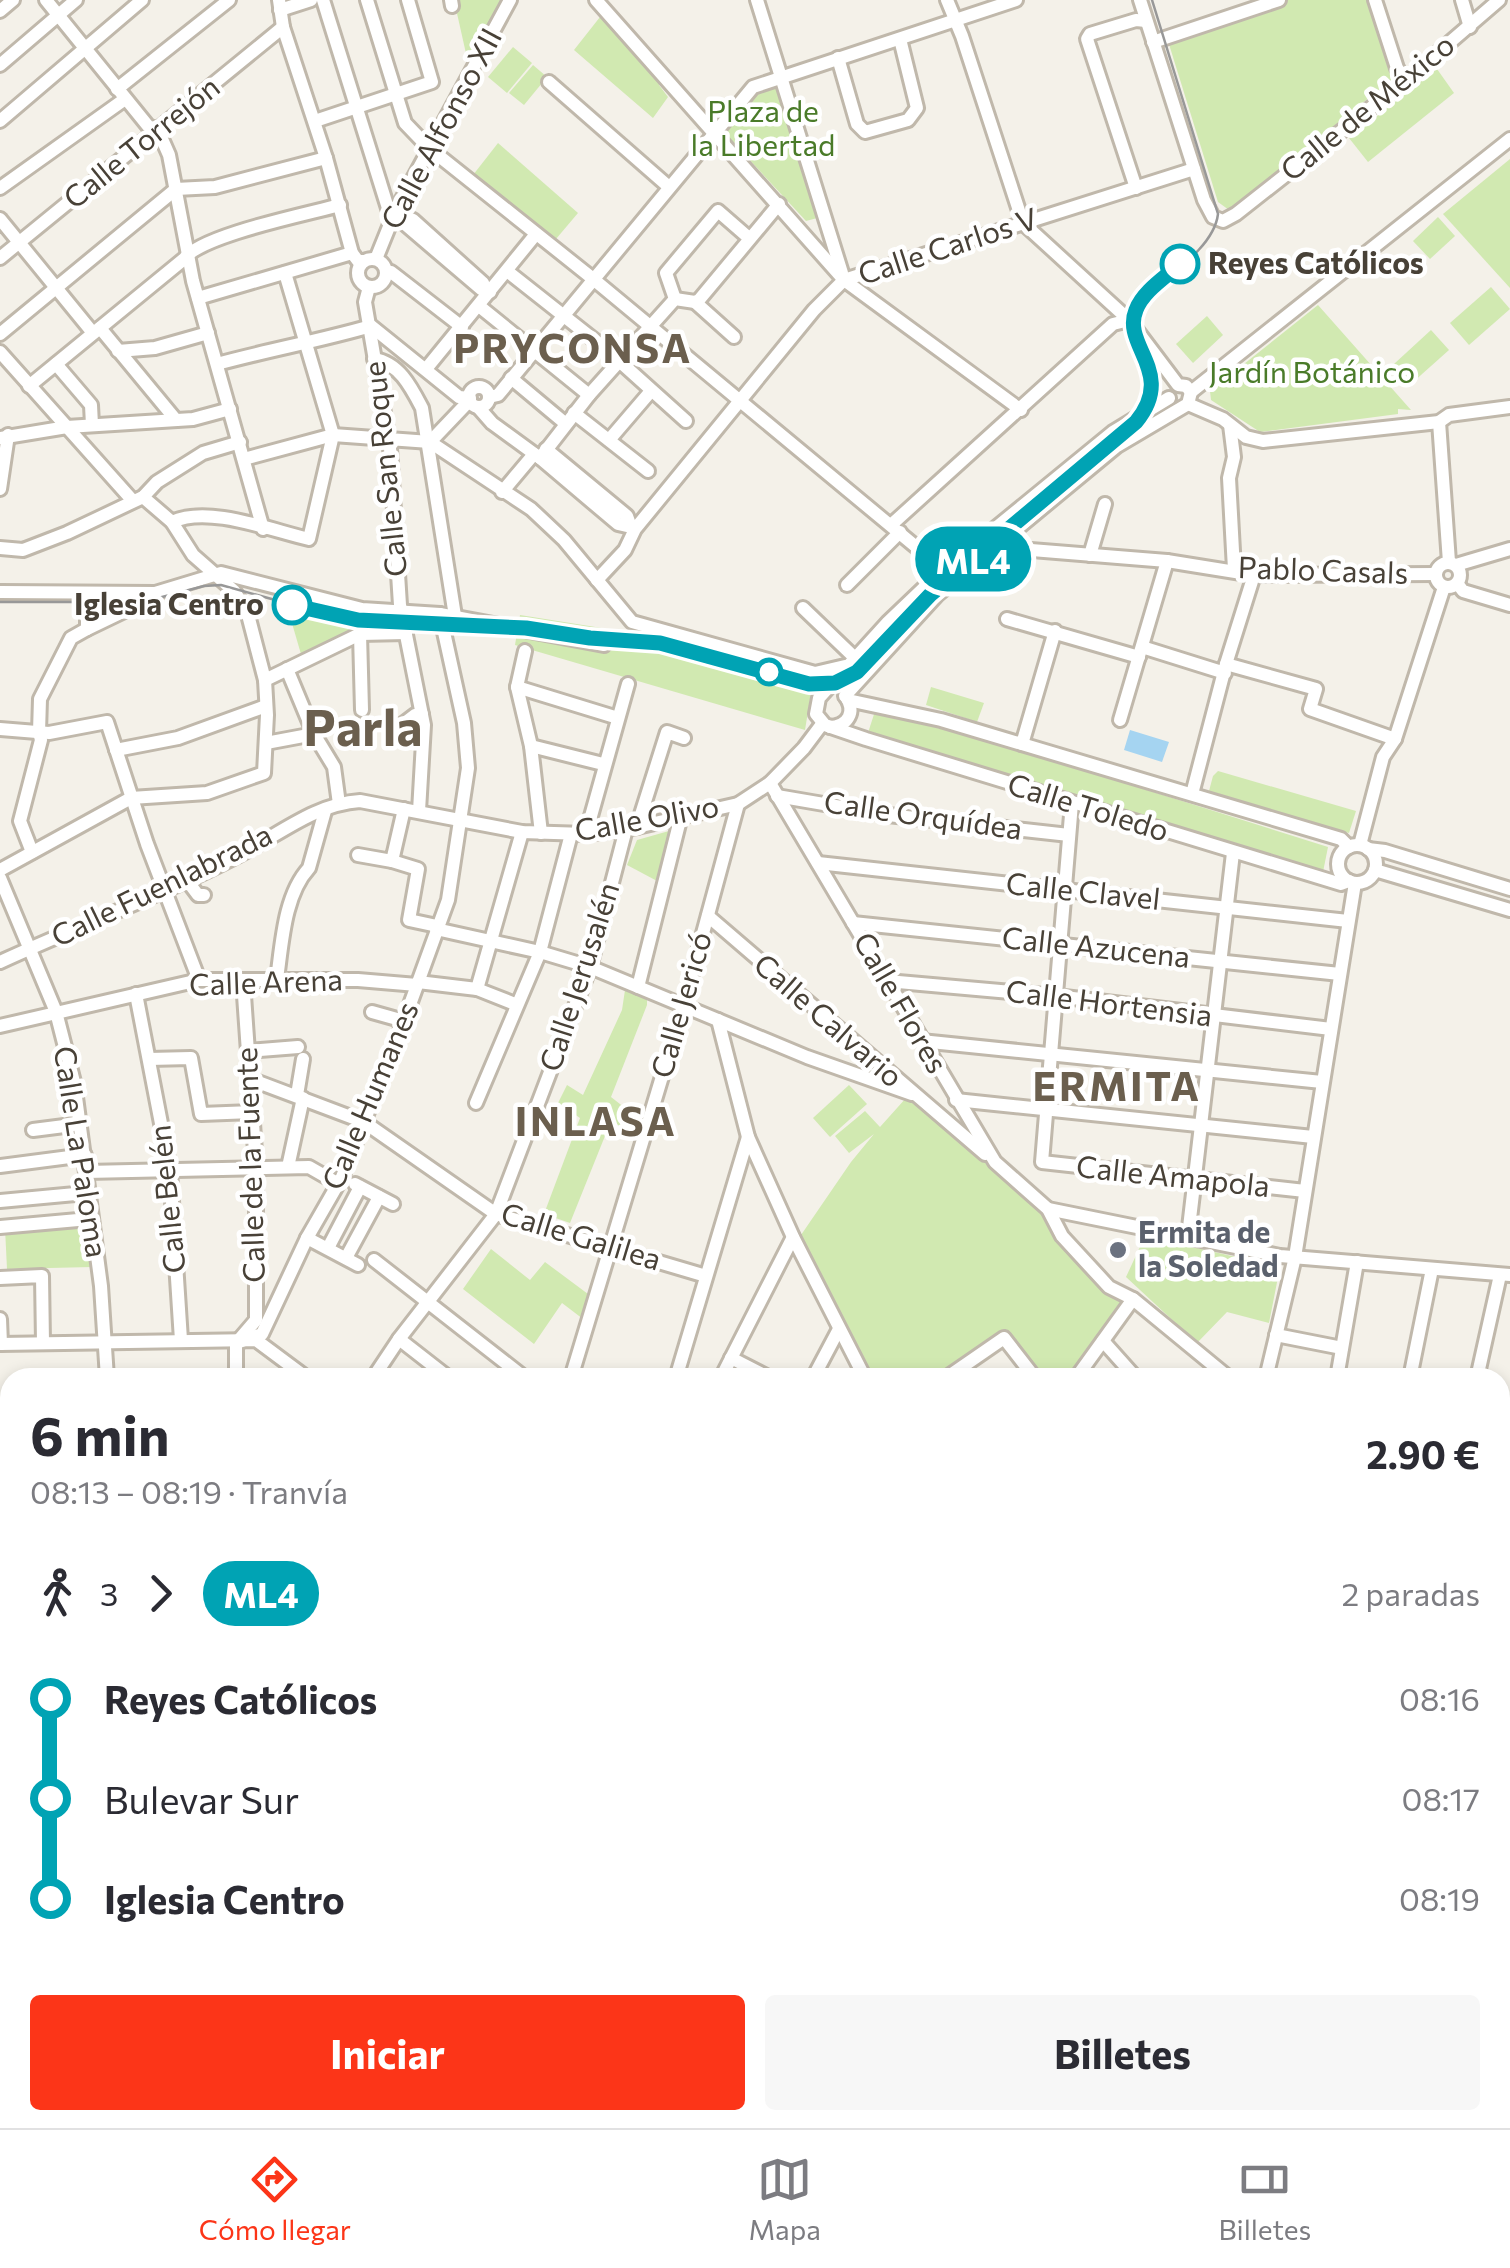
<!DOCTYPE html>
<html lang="es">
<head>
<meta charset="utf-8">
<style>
	:root { --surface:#fff; --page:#f7f7f7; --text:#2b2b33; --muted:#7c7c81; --line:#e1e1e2; --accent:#fc3518 }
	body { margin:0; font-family:Commissioner,sans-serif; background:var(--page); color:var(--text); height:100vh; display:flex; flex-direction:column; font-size:38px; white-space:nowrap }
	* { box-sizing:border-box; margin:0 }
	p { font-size:32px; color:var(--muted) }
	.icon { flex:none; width:55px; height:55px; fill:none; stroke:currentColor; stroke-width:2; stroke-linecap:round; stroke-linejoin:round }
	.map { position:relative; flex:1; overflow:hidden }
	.panel { position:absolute; left:0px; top:1368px; width:1510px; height:762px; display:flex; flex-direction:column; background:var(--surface); border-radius:30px 30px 0 0; box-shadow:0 5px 15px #0003 }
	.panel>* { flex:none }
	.badge { padding:0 20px; border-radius:32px; font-size:35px; line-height:65px }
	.map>.badge { position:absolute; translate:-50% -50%; box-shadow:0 0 0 5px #fff }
	.legs { display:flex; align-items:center; gap:15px; height:110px; padding:0 30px; font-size:32px }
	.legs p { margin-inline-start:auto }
	.headline { display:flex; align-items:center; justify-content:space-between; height:170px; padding:0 30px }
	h1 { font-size:55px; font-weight:700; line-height:75px }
	.action { display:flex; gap:20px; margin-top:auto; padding:20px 30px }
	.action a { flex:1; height:115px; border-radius:10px; background:var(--accent); color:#fff; font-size:40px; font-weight:700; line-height:115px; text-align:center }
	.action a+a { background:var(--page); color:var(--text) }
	ul { padding:0 30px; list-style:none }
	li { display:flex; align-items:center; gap:35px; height:100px; font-size:38px }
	li i { display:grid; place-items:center; width:15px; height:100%; margin:0 12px; background:currentColor }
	li i::after { content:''; width:25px; height:25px; margin:-12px; border:8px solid; border-radius:50%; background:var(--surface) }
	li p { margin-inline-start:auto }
	li:first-child i { background:linear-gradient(#0000 50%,currentColor 0) }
	li:last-child i { background:linear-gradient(currentColor 50%,#0000 0) }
	.tabs { display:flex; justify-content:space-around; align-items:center; height:140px; border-top:2px solid var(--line); background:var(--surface); font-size:28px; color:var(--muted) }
	.tabs a { display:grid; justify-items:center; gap:5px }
	.tabs .current { color:var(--accent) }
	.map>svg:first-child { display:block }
</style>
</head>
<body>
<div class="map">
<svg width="1510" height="2128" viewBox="0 0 1510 2128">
	<rect width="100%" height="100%" fill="#f4f1e9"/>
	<g fill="#d1e9b1">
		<polygon points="454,0 509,0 474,60 467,58"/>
		<polygon points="1285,0 1369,0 1395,77 1229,210 1218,202 1168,41"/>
		<polygon points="600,17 660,79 659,85 668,97 653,118 574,50"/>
		<polygon points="513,47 532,63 507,93 488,77"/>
		<polygon points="533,65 547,77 524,105 509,93"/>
		<polygon points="1437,69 1454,93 1368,162 1349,138"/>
		<polygon points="779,79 821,217 806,221 720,128 756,91"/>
		<polygon points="498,143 578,213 556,239 473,175"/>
		<polygon points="1510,159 1510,288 1443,214"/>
		<polygon points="1438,217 1455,236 1430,259 1413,241"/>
		<polygon points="1491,287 1510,309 1469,345 1450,323"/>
		<polygon points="1318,305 1411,410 1398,409 1398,414 1260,432 1211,400 1210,391"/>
		<polygon points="1207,316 1223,335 1193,363 1176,344"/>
		<polygon points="1431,330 1449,350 1412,383 1394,364"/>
		<polygon points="282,589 362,609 360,634 303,661"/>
		<polygon points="520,615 633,633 812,687 805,730 515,645"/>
		<polygon points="931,687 984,703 977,722 926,705"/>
		<polygon points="877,705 1328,847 1323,872 866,739"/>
		<polygon points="1218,771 1356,811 1349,833 1209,791 1213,776"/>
		<polygon points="669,831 659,882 627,865 637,840"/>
		<polygon points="625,990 647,999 647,1005 611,1097 634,1115 629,1131 611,1121 570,1223 544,1214 580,1118 558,1103 567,1085 583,1095 622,1010"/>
		<polygon points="849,1085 867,1104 830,1137 813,1118"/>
		<path d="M906 1098 932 1115 1048 1217C1064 1255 1092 1278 1124 1303L1070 1377H1045L1004 1332 937 1377H872L801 1235 851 1162 874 1134 849 1153 835 1136 865 1111 880 1127Z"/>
		<polygon points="87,1221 92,1267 7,1269 5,1228"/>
		<polygon points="1145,1236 1280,1267 1269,1323 1227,1312 1197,1343 1126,1277"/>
		<polygon points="491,1249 530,1280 545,1262 588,1294 583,1319 562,1303 534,1344 463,1289"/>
		<polygon points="1510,1610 1510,1715 1500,1717 1500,1611"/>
		<polygon points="10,1699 10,1792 0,1792 0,1701"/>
		<polygon points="1510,1792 1510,1881 1500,1882 1500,1794"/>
		<polygon points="1510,1923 1510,2128 1284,2128 1283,2120 1500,2120 1500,1925"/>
		<polygon points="10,1939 10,2020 0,2026 0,1942"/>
		<polygon points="10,2062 10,2120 628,2120 629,2128 0,2128 0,2068"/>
		<polygon points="666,2120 1235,2120 1236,2128 667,2128"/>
	</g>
	<polygon fill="#a5d4f1" points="1130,730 1169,742 1162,762 1124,750"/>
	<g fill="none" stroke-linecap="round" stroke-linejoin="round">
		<defs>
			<g id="minor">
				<polyline points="46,0 148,126 158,130 169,155 193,281 263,529"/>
				<polyline points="279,0 283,27 326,158 352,253 358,261 364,261"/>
				<polyline points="323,0 392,221"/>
				<polyline points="367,0 405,123 429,148 592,278 944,570"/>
				<polyline points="451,0 452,6"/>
				<polyline points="596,0 844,280 1021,410"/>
				<polyline points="757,0 842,273"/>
				<polyline points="947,0 962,36 1023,223 1129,320 1178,385 1186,386 1191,392"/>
				<polyline points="1140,0 1204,200 1213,217 1223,221 1236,214 1405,81 1499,0"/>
				<polyline points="1375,0 1397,68 1405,81"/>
				<polyline points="1462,0 1470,27"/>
				<polyline points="280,10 311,0"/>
				<polyline points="0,11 13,0"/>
				<polyline points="1153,42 1279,0"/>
				<polyline points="838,58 857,124 865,132 908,120 917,108 900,39"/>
				<polyline points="0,65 76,0"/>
				<polyline points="549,82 669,187"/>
				<polyline points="117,89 229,0"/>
				<polyline points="0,121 142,0"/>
				<polyline points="315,121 432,82 408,0"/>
				<polyline points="0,188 125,99"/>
				<polyline points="1136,188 1087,39 1090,34 1136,20 1146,21"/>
				<polyline points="176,189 215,187 326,158"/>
				<polyline points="0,219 93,333"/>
				<polyline points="0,258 283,27"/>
				<circle cx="372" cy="273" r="14"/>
				<polyline points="376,259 395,212 510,0"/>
				<polyline points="507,271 607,350 686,421"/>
				<polyline points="386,273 391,272 462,327"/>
				<polyline points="369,287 365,302 390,448 400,605 424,725 419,811"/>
				<polyline points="485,289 483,283 413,220 395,212 406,225 481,289 490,292"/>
				<polyline points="198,298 352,253"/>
				<polyline points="675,299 666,273 718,211 749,238"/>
				<polyline points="695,302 734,337"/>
				<polyline points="479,306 589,395"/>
				<polyline points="100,328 176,420"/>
				<polyline points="0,334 176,189"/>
				<polyline points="118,351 155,348 208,333"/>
				<polyline points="0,352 133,501"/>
				<path d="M374 359C399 363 411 387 422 408L455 616"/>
				<polyline points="56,364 91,405 92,425"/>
				<path d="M217 364C268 350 319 341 371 326L459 397 470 398"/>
				<polyline points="426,369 536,234"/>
				<polyline points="511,378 566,424"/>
				<path d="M29 386 184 259C201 235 308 214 340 205"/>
				<circle cx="479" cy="397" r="10"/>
				<polyline points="1191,392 1510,139"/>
				<polyline points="489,397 498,395 753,87 1016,0"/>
				<polyline points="1169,398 1113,432 932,580 888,622 819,698 816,714 825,725 866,739 1341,884 1349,881"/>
				<polyline points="1188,404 1223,419 1246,437 1263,441 1439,422 1449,415 1510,407"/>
				<polyline points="478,407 492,423 540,458 618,524 631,527 627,516 546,449"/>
				<polyline points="574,413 648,471"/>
				<polyline points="1439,422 1449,562"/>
				<polyline points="1230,425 1234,457 1229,478 1234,569"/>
				<polyline points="0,438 67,427 193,419 230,409"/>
				<polyline points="609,440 651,391"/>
				<polyline points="430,442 470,400"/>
				<polyline points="540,458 589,395 675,299 695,302 699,300 779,204"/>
				<polyline points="244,459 333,435 430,442 531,509 564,540 632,622 815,673 845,666"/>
				<polyline points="0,489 8,435"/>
				<polyline points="502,492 534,454"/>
				<path d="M172 522C208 505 270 530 309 539L333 435 285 273"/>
				<polyline points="891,525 1113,324 1129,320"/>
				<polyline points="995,547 1167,561 1254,575 1436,574"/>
				<polyline points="0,548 23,550 67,533 143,497 157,482 203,453 240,442"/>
				<polyline points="1090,555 1105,504"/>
				<circle cx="1448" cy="575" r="12"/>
				<polyline points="1456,565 1510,549"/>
				<polyline points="597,580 625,550 635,529 814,310 844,280 1194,169"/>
				<polyline points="1457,583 1463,591 1510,605"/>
				<polyline points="847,585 900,532"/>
				<polyline points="0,592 155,593 221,573 362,609 440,614 604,645"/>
				<polygon points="143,602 87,629 87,603"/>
				<polyline points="803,608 855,658"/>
				<polyline points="1007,619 1139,657"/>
				<polyline points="360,634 362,710"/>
				<polyline points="1142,647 1225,673"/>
				<polyline points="525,651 517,687 531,746 541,833"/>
				<polyline points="1226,664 1316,689 1310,709 1395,739"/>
				<polyline points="287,669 314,734 334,767 339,804"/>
				<polyline points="265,680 360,634 406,633"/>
				<polyline points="517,687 618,718"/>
				<polyline points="845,696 938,594 1117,446 1188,404 1191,392"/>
				<polyline points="848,700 941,720 1341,839 1349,847"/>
				<polyline points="1120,720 1167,561"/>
				<path d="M830 727C848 726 856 712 846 697"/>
				<polyline points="0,729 49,733 107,722 147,844 199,980"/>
				<polyline points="394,731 415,715 422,714"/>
				<polyline points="266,743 314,734"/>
				<polyline points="1022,744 1055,631"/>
				<polyline points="531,746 603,764"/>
				<polyline points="116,750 178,738 266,706"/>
				<polyline points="770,783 995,1162 1048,1209 1062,1236 1109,1287 1133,1299 1229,1378"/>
				<polyline points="1192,794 1226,664 1254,575"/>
				<polyline points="777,796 888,815 1069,835"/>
				<polyline points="1072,803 1042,1162 1305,1191"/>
				<polyline points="637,827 667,732 684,738"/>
				<polyline points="586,834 628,684"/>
				<polyline points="1360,845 1383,757 1395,739 1444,587"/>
				<circle cx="1357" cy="864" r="19"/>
				<polyline points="1368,849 1385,851 1510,889"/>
				<polyline points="32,852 20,821 41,740 39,732 40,699 71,638 87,629"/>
				<polyline points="358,855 392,861 404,809"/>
				<polyline points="392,861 418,869 409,920 437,926"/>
				<polyline points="818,863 1348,921"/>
				<polyline points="0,870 131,798 207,793 264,773 267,715 265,680 247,611 234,591 193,555 172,522 143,497"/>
				<polyline points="1375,870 1510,910"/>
				<polyline points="0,878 56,1012 74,1082 101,1286 107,1378"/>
				<polyline points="186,879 198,895 204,895"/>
				<polyline points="708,916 985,1154"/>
				<polyline points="853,923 1340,974"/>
				<polyline points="436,929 540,952 590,967 807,1057 912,1094"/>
				<path d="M0 962C80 925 163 895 241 854 280 834 315 804 360 801L522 832 586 834 637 827 738 804 770 783 804 748 822 724"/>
				<path d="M277 979C282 944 284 895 309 868L325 811"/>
				<polyline points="887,981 1056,996 1331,1029"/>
				<polyline points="418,982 477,989 515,1004"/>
				<polyline points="638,987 680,820"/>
				<polyline points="477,989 522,832"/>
				<polyline points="136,994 170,1170 181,1340"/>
				<polyline points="372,1012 404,1021"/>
				<polyline points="718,1020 748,1137 793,1237 865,1378"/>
				<polyline points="0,1026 199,980 358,980 417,985"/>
				<polyline points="921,1041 1322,1082"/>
				<polyline points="248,1051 298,1047"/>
				<polyline points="149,1059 191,1058 201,1114 252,1112"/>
				<polyline points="250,1079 364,1122 496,1214 706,1276"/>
				<polyline points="297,1095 303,1059"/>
				<polyline points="956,1100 1313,1137"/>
				<polyline points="476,1103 540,952 571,834"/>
				<polyline points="33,1130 80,1124"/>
				<polyline points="0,1166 85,1155"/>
				<polyline points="288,1167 303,1098"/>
				<polyline points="86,1172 309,1167 337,1183"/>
				<polyline points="355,1184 393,1204"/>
				<polyline points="0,1201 86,1193"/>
				<polyline points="1048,1209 1280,1256 1510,1275"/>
				<polyline points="0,1227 89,1219"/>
				<polyline points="1188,1236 1233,853"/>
				<polyline points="307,1238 358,1265"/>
				<polyline points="328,1248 360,1187"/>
				<polyline points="346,1258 379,1197"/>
				<polyline points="374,1260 525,1378"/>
				<polyline points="0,1278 42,1276 43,1343"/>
				<polyline points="0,1319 1,1344"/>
				<polyline points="1276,1335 1342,1348"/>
				<polyline points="399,1339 449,1378"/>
				<polyline points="238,1341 256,1320 256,1166 243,981"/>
				<polyline points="1103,1341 1136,1378"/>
				<polyline points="236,1343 262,1334 307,1238 342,1177 404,1021 448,900 468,768 464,723 440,614"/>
				<polyline points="0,1344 256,1340 307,1378"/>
				<polyline points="731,1358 770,1378"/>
				<polyline points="236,1378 236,1343"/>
				<polyline points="373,1378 399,1339 496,1214 590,967 626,829"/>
				<polyline points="571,1378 683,1007 738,804"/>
				<polyline points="676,1378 748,1137"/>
				<polyline points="721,1378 793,1237"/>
				<polyline points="813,1378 839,1329"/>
				<polyline points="946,1378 1004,1338 1035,1378"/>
				<polyline points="1076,1378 1133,1299"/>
				<polyline points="1266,1378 1295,1257 1355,883"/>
				<polyline points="1337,1378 1357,1262"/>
				<polyline points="1410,1378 1432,1269"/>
				<polyline points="1477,1378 1500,1275"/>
				<polyline points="1500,1544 1510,1549"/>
				<polyline points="1500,1553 1505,1562 1500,1574"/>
			</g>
			<g id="major">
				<polyline points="1500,1592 1510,1590"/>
				<polyline points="1500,1606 1510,1603"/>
				<polyline points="0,1677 10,1677"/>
				<polyline points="0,1689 10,1689"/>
			</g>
			<g id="highway">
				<polyline points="1500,1726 1510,1724"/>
				<polyline points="1500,1746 1510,1745"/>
				<polyline points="0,1798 10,1799"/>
				<polyline points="0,1829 10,1828"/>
			</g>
		</defs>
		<use href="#minor" stroke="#c0b8ab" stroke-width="18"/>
		<use href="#major" stroke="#e5bc66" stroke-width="20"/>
		<use href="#highway" stroke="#df9d38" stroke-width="22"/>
		<use href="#minor" stroke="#fff" stroke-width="12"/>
		<use href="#major" stroke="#ffdf97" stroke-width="15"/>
		<use href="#highway" stroke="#ffc969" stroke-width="18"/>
		<path stroke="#989898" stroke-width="2.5" d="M0 602H143L204 586 221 585 322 613 358 620 526 628 591 638 660 643 809 684 835 683 849 677 930 595 1132 428C1184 374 1111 340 1144 297 1168 275 1214 248 1218 214L1152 0"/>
	</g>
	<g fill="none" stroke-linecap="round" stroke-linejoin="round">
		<defs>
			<path id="line-1" d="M292 605 358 620 526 628 590 638 660 643 809 684 835 683 857 672 930 595 1136 422C1177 372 1121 346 1136 310 1143 291 1166 277 1180 264"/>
		</defs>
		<use href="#line-1" stroke="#fff" stroke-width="22"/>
		<use href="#line-1" stroke="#00a3b4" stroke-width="15"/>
	</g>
	<g fill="#fff" stroke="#00a3b4" stroke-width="5">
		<circle cx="1180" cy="264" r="18"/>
		<circle cx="292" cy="605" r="18"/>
		<circle cx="769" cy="672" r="12"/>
	</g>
	<circle fill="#6b7280" stroke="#fff" stroke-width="4" cx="1118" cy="1250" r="10"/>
	<g text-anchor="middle" stroke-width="9" stroke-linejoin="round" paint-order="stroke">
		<g font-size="30" fill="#484137" stroke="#fff">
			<text transform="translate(1368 108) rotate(-39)" y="10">Calle de México</text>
			<text transform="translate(442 129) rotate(-62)" y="10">Calle Alfonso XII</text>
			<text transform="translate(142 143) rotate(-39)" y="10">Calle Torrejón</text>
			<text transform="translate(948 247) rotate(-18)" y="10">Calle Carlos V</text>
			<text transform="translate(386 469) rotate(-96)" y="10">Calle San Roque</text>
			<text transform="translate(1323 571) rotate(2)" y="10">Pablo Casals</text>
			<text transform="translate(1088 808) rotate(17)" y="10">Calle Toledo</text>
			<text transform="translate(923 816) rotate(8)" y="10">Calle Orquídea</text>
			<text transform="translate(647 819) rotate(-10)" y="10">Calle Olivo</text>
			<text transform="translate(162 886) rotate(-26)" y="10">Calle Fuenlabrada</text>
			<text transform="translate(1083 892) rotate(6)" y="10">Calle Clavel</text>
			<text transform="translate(1096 948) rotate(6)" y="10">Calle Azucena</text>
			<text transform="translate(580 977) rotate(-72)" y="10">Calle Jerusalén</text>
			<text transform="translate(266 983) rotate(-2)" y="10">Calle Arena</text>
			<text transform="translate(900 1003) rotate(60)" y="10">Calle Flores</text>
			<text transform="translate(1109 1004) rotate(7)" y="10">Calle Hortensia</text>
			<text transform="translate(682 1005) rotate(-74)" y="10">Calle Jericó</text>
			<text transform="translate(828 1021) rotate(41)" y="10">Calle Calvario</text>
			<text transform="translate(371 1096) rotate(-67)" y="10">Calle Humanes</text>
			<text transform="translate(80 1152) rotate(81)" y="10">Calle La Paloma</text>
			<text transform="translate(251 1165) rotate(-92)" y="10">Calle de la Fuente</text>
			<text transform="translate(1173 1177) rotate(6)" y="10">Calle Amapola</text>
			<text transform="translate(168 1199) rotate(-96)" y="10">Calle Belén</text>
			<text transform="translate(581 1237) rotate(17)" y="10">Calle Galilea</text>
		</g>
		<g font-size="30" fill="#4a7b29" stroke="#fff">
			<text x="763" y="122">Plaza de<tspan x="763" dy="34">la Libertad</tspan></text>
			<text x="1312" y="383">Jardín Botánico</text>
		</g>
		<g font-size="30" font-weight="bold" fill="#484137" stroke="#fff" text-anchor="start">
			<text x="1208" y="274">Reyes Católicos</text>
			<text x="264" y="615" text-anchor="end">Iglesia Centro</text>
		</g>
		<g font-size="30" font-weight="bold" fill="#5b616d" stroke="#fff" text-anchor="start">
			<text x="1138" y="1243">Ermita de<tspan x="1138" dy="34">la Soledad</tspan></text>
		</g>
		<g font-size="40" font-weight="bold" letter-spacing="2.5" fill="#6b5f4e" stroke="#fff">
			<text x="573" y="363">PRYCONSA</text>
			<text x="1117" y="1101">ERMITA</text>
			<text x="596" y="1136">INLASA</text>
		</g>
		<g font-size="50" font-weight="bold" fill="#6b5f4e" stroke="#fff">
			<text x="363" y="746">Parla</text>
		</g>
	</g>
</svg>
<b class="badge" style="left:973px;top:559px;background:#00a3b4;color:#fff">ML4</b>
<section class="panel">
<div class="headline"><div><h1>6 min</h1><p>08:13 – 08:19 · Tranvía</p></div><b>2.90 €</b></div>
<div class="legs"><svg class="icon" aria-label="walk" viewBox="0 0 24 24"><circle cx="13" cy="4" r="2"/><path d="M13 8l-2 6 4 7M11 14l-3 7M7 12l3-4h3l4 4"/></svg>3<svg class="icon" aria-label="forward" viewBox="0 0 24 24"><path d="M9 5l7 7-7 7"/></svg><b class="badge" style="background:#00a3b4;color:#fff">ML4</b><p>2 paradas</p></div>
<ul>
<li><i style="color:#00a3b4"></i><b>Reyes Católicos</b><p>08:16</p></li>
<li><i style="color:#00a3b4"></i><span>Bulevar Sur</span><p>08:17</p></li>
<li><i style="color:#00a3b4"></i><b>Iglesia Centro</b><p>08:19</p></li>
</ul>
<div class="action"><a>Iniciar</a><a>Billetes</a></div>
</section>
</div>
<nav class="tabs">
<a class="current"><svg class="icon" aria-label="directions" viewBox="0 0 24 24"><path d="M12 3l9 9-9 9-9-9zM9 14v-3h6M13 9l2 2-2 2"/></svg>Cómo llegar</a>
<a><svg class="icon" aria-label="map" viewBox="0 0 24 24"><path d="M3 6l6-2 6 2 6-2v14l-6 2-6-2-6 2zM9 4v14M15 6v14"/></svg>Mapa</a>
<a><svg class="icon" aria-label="tickets" viewBox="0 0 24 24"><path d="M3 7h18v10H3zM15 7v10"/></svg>Billetes</a>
</nav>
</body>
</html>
